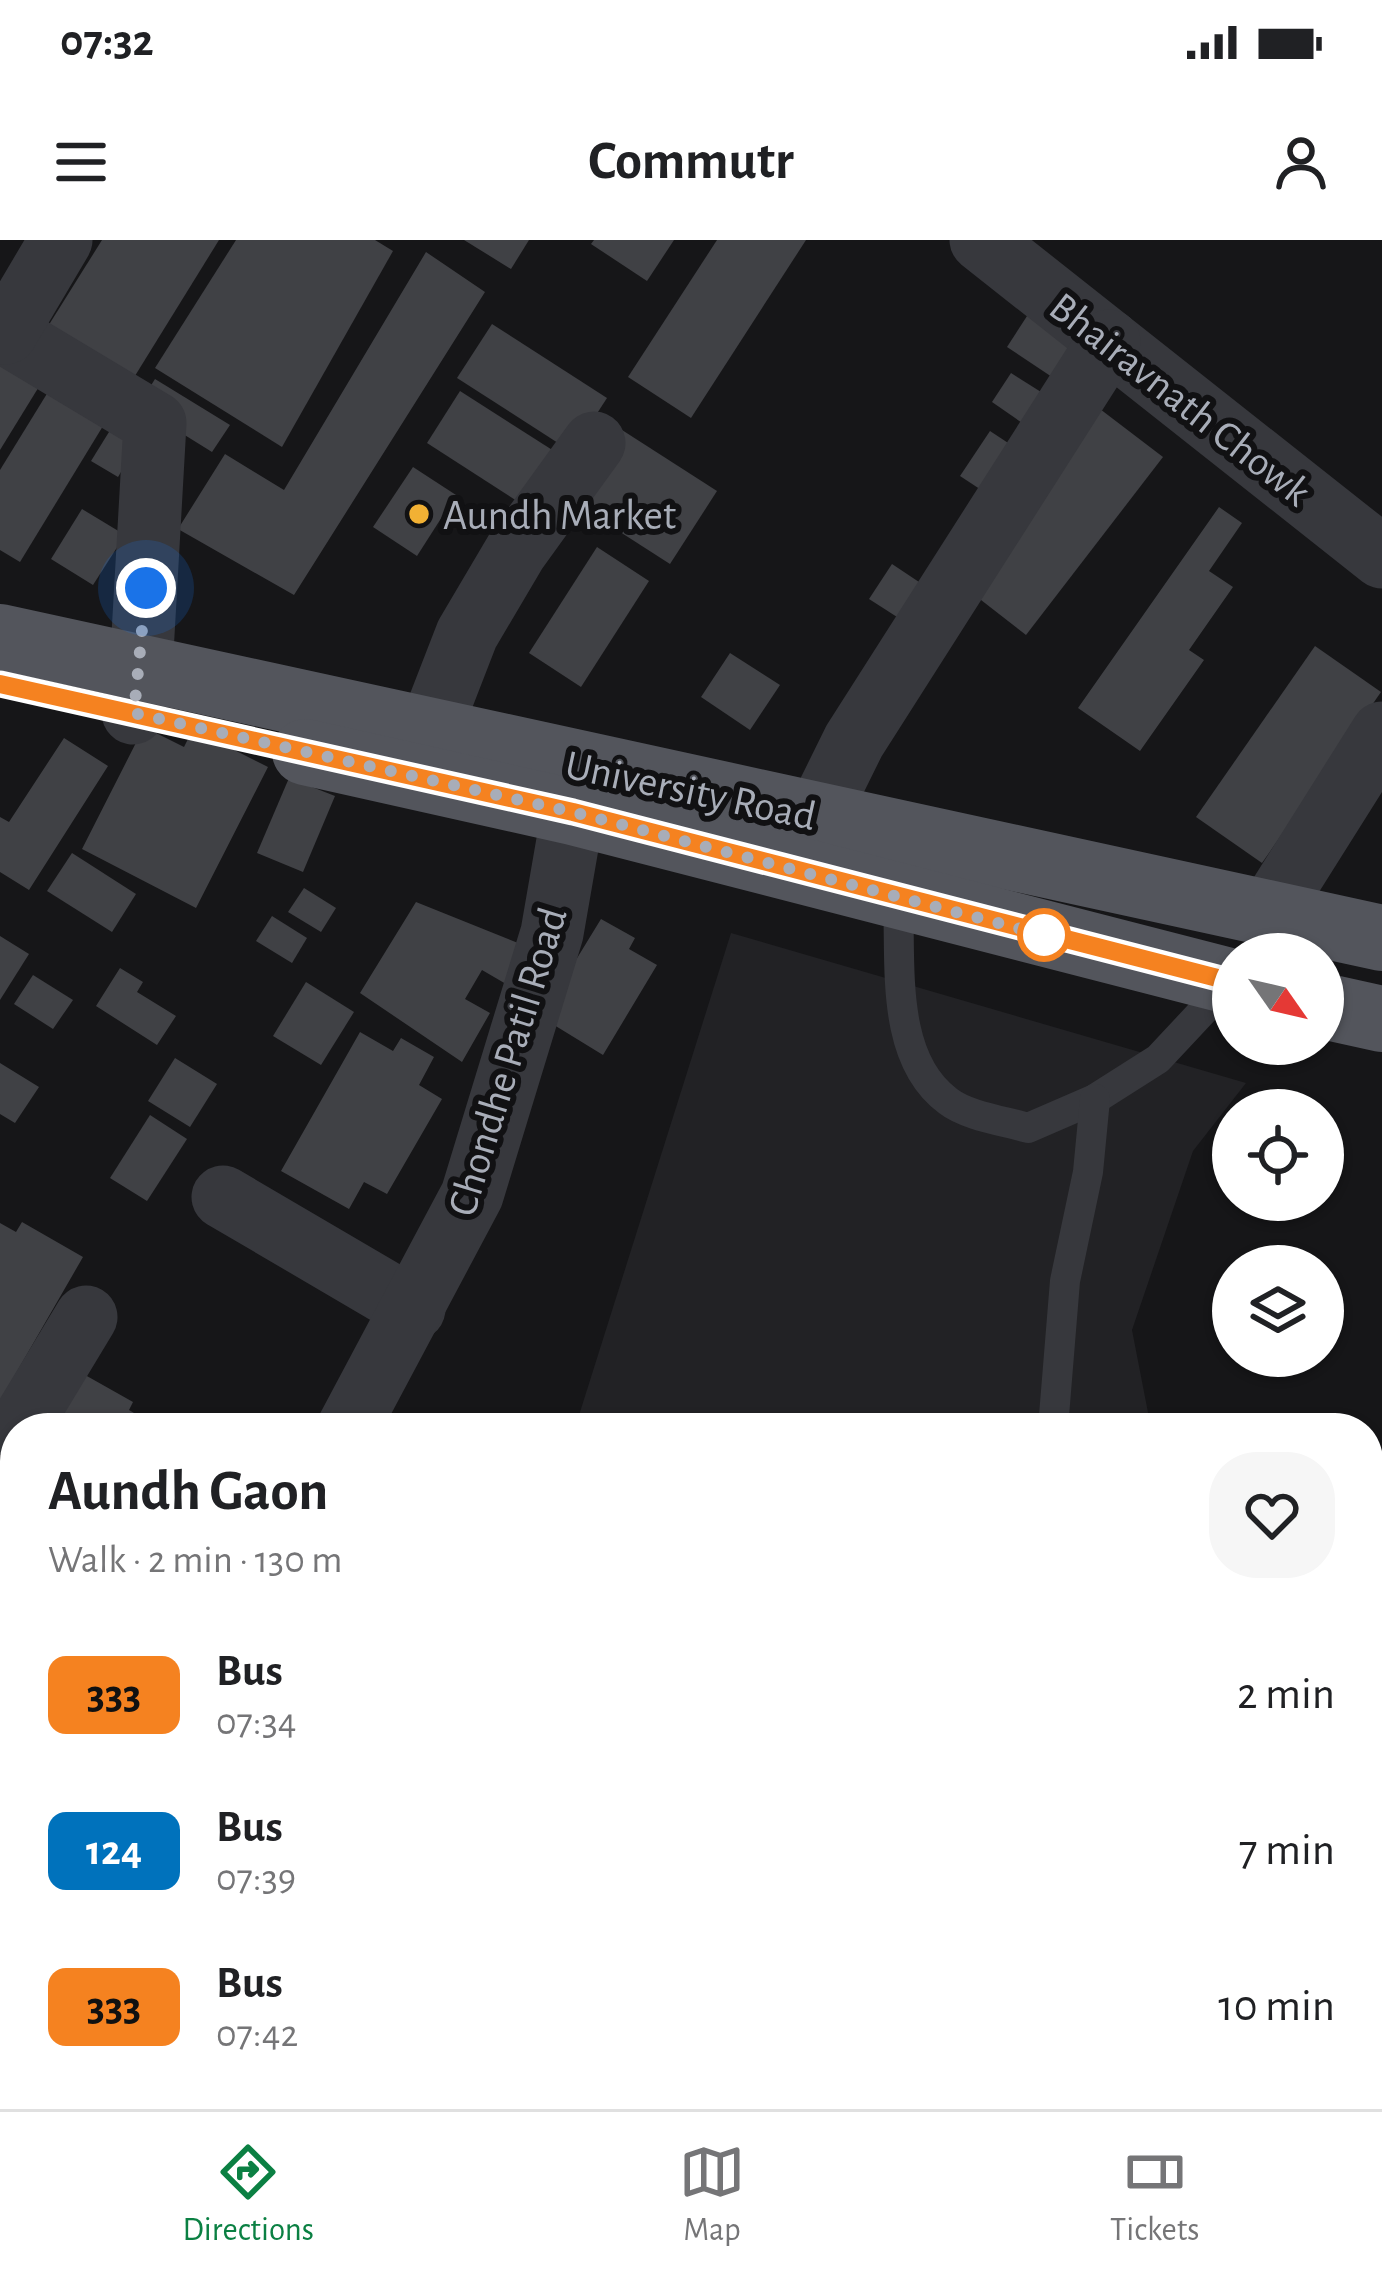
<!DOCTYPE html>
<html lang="en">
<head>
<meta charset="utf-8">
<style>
	:root { --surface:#fff; --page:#f6f6f6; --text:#202124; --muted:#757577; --line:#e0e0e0; --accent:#0b8043 }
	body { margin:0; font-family:"Alegreya Sans",sans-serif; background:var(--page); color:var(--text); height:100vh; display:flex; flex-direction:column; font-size:45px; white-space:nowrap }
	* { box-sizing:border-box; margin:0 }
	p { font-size:39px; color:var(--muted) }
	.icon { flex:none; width:66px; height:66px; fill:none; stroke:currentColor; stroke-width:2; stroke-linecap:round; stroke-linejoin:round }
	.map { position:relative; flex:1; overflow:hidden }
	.side { position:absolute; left:0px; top:1173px; width:1383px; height:696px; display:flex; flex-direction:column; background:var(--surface); border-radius:48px 48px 0 0; box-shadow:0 3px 9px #0004 }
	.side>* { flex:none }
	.badge { padding:0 24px; border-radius:18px; font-size:42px; line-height:78px }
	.needle { width:78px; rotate:124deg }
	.tools { position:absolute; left:1212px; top:693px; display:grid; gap:24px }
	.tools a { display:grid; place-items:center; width:132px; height:132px; border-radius:50%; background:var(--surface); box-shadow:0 3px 9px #0004; font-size:60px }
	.you { position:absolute; width:60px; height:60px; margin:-30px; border:9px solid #fff; border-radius:50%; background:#1a73e8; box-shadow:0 0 0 18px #1a73e833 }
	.map>.badge { position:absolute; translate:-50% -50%; box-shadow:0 0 0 6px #fff }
	.round { display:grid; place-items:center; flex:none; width:126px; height:126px; border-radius:48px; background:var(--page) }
	.headline { display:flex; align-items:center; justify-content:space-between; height:204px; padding:0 48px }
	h1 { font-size:57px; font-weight:700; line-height:90px }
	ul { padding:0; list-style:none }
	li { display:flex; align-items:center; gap:36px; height:156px; padding:0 48px }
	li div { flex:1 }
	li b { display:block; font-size:45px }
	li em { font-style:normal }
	li .badge { min-width:132px; font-weight:700; text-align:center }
	.status { display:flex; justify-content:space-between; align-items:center; height:84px; padding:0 60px; background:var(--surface); direction:ltr }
	.status svg { height:33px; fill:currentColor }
	header { display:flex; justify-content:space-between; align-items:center; height:156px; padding:0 48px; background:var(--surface); font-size:54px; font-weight:700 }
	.dock { display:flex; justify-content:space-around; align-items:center; height:168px; border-top:3px solid var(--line); background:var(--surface); font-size:33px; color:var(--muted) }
	.dock a { display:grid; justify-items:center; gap:6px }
	.dock .active { color:var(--accent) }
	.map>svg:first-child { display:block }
</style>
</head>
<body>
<div class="status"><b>07:32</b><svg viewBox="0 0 49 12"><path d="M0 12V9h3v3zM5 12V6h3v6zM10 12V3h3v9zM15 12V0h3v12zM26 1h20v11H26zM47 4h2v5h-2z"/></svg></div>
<header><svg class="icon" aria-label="menu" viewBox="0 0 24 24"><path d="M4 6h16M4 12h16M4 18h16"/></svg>Commutr<svg class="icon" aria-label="person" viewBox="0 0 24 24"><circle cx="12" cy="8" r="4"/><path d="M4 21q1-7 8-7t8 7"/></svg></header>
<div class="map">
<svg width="1382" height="1869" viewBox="0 0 1382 1869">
	<rect width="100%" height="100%" fill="#161618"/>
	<g fill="#222225">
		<polygon points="731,693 1246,843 1193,911 1132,1090 1151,1188 575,1188"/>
		<polygon points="1368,1297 1382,1302 1382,1720 1377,1738 1368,1732"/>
	</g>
	<g fill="#404145">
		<polygon points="102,0 219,0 125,152 40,99"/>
		<polygon points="236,0 375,0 393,11 282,207 155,128"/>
		<polygon points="464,0 529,0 511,29"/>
		<polygon points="594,0 674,0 647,41 591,4"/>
		<polygon points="717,0 806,0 691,178 628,137"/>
		<polygon points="426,12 485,52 294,355 178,289 225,214 284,250"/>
		<polygon points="1029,73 1093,115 1070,149 1007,107"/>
		<polygon points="492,84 607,158 572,212 457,138"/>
		<polygon points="0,121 40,145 0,210"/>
		<polygon points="1011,133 1049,157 1028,187 992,162"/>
		<polygon points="155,139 230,185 212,212 138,166"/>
		<polygon points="460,151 568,220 534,272 427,203"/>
		<polygon points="48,152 103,186 20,322 0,310 0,230"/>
		<polygon points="1100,169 1163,217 1026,395 963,346"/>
		<polygon points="122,171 148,187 118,237 91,221"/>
		<polygon points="622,190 717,251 670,324 575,263"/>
		<polygon points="990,191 1025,214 995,259 960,236"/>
		<polygon points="413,227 456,255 417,316 373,287"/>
		<polygon points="1219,267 1242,283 1209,331 1233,347 1189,410 1204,420 1140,511 1078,468"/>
		<polygon points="82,269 125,295 93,345 51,319"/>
		<polygon points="597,307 649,341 581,447 529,413"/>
		<polygon points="892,324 931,350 908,384 869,359"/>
		<polygon points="1315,406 1381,452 1262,623 1196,577"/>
		<polygon points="730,413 780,445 750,490 701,457"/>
		<polygon points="144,487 184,507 193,489 268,527 196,668 82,609"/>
		<polygon points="64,498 108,526 29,650 0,632 0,577 9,582"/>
		<polygon points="289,538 335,556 303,632 257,613"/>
		<polygon points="72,613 136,654 112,692 47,651"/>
		<polygon points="304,648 336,668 321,692 288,672"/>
		<polygon points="416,662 528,707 506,744 482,730 465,759 490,773 462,822 360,753"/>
		<polygon points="272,676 307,698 292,723 256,701"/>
		<polygon points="601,679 635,698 629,709 657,725 603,815 541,777"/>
		<polygon points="0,696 29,714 0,760"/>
		<polygon points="120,728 143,742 137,752 176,776 157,805 96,766"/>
		<polygon points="33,735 73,760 53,789 14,764"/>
		<polygon points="306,742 354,772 321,825 273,796"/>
		<polygon points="360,792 393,811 401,798 434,817 419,845 442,859 387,954 364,942 349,969 281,931"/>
		<polygon points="175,818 217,844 190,887 148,861"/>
		<polygon points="0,823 39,847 15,883 0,874"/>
		<polygon points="150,875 187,899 147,961 110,938"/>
		<polygon points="22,982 83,1017 0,1161 0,983 16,992"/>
		<polygon points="78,1131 133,1162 129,1170 159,1188 46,1188"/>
		<polygon points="0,1304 15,1312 15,1515 1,1508 5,1500 0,1497"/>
		<polygon points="63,1854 179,1854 173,1865 180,1869 40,1869 44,1862 55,1869"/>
		<polygon points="240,1854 355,1854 347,1869 232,1869"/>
		<polygon points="595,1854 645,1854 636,1869 622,1869"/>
	</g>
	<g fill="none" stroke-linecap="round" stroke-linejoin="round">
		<g stroke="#37383d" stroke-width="30">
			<path d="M898 659C901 725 890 818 948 861 967 876 1005 881 1028 888L1095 859 1158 819 1231 741"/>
			<polyline points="1053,1188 1065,1041 1088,932 1095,859"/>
			<polyline points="438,1869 446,1854"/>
		</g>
		<g stroke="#37383d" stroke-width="63">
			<polyline points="981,0 1382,317"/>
			<polyline points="0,90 155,183 141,430 133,473"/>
			<polyline points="6,93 61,0"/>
			<polyline points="429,492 467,394 516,311 594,203"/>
			<polyline points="817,576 854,501 1109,101"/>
			<polyline points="1268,674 1382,493"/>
			<polyline points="223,957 414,1069"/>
			<polyline points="19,1188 86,1077"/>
			<polyline points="348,1188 472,955 552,693 573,572"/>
			<polyline points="0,1262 15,1271"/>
			<polyline points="0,1806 15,1779"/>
		</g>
		<g stroke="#53555c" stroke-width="66">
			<polyline points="0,397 1382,698"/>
			<polyline points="305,512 573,572 1233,742"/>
			<polyline points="1323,766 1382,779"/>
		</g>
	</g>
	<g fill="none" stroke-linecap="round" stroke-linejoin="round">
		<defs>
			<polyline id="line" points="0,444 573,572 1233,742"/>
		</defs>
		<use href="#line" stroke="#fff" stroke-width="27"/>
		<use href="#line" stroke="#f58220" stroke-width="18"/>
		<polyline stroke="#a8adb8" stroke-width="12" stroke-dasharray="0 21.6" points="146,348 134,473 573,572 1044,695"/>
	</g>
	<circle fill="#f2b134" stroke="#111113" stroke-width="4.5" cx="419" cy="274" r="12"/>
	<circle fill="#fff" stroke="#f58220" stroke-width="6" cx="1044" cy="695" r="24"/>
	<g text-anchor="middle" stroke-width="12" stroke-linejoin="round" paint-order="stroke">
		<g font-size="42" fill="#a8adb8" stroke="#111113">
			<text transform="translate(1181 158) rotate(38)" y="15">Bhairavnath Chowk</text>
			<text transform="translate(691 549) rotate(12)" y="15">University Road</text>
			<text transform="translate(506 821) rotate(-73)" y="15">Chondhe Patil Road</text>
		</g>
		<g font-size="42" fill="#a8adb8" stroke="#111113" text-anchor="start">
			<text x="443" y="289">Aundh Market</text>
		</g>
	</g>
</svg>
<div class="tools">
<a><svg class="needle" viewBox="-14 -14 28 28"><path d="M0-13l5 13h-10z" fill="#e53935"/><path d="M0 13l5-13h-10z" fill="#757577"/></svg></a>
<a><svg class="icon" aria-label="locate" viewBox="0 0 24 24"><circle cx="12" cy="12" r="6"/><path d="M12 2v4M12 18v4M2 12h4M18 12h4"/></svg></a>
<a><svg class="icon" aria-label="layers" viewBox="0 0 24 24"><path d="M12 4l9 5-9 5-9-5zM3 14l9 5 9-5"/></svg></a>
</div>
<div class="you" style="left:146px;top:348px"></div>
<section class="side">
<div class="headline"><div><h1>Aundh Gaon</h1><p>Walk · 2 min · 130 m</p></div><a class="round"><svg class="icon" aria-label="heart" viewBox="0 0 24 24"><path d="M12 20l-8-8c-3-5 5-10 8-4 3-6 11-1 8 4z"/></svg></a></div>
<ul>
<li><span class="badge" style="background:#f58220;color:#111">333</span><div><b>Bus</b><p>07:34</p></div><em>2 min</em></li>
<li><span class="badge" style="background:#0072bc;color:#fff">124</span><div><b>Bus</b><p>07:39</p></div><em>7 min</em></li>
<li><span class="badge" style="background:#f58220;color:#111">333</span><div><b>Bus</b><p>07:42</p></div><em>10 min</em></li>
</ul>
</section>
</div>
<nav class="dock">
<a class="active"><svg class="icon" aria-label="directions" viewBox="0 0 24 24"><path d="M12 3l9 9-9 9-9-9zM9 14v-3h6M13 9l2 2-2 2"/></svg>Directions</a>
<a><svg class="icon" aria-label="map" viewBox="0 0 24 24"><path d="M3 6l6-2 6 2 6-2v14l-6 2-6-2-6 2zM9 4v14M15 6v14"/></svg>Map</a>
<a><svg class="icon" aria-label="tickets" viewBox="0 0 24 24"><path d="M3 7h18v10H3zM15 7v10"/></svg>Tickets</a>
</nav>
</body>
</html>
